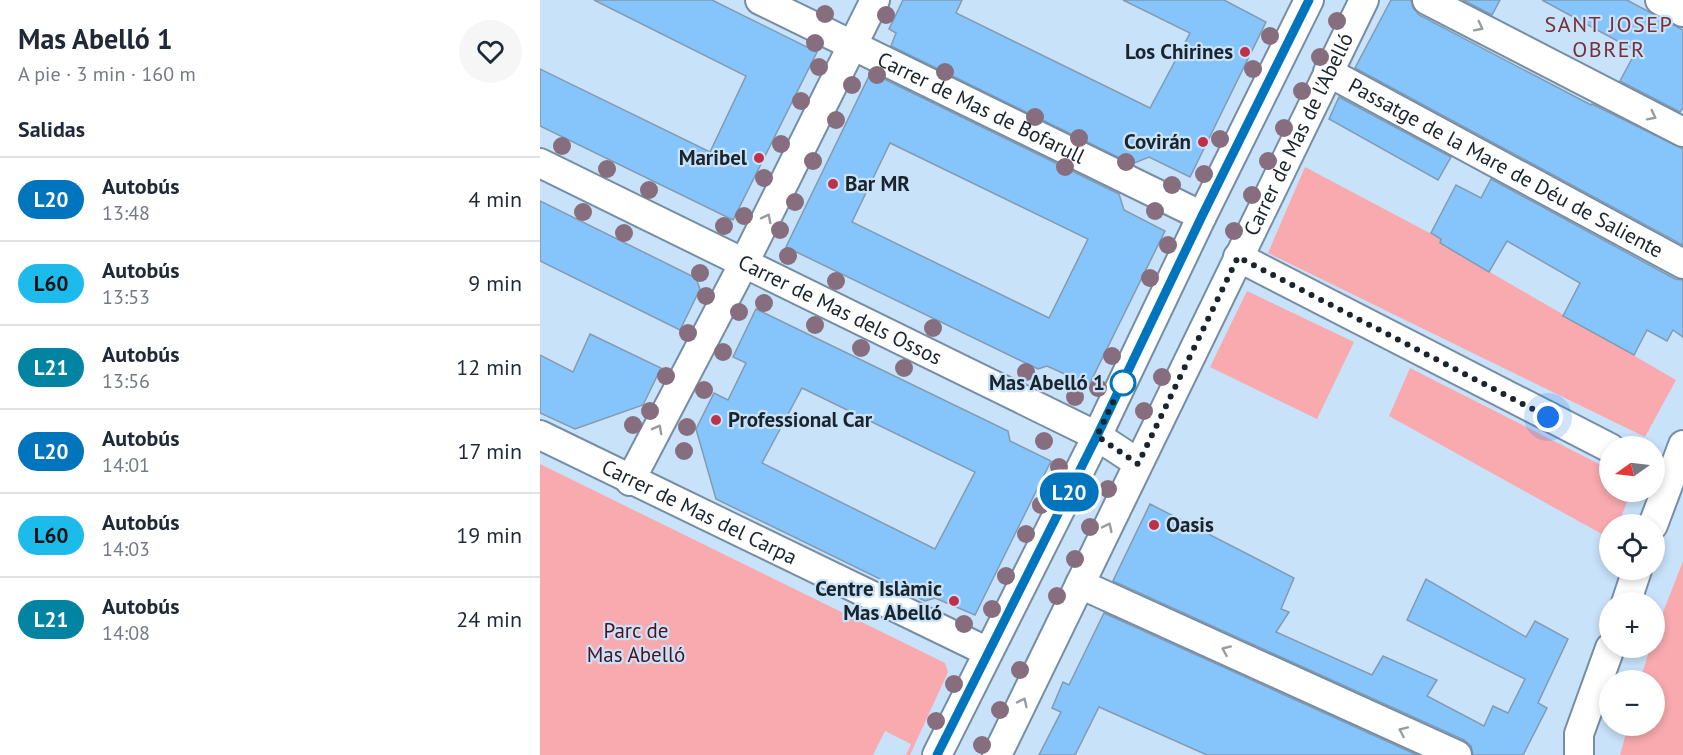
<!DOCTYPE html>
<html lang="es">
<head>
<meta charset="utf-8">
<style>
	:root { --surface:#fff; --page:#f6f6f7; --text:#1f2937; --muted:#747a83; --line:#e0e1e3 }
	body { margin:0; font-family:"PT Sans",sans-serif; background:var(--page); color:var(--text); height:100vh; display:flex; flex-direction:column; font-size:22px; white-space:nowrap }
	* { box-sizing:border-box; margin:0 }
	p { font-size:20px; color:var(--muted) }
	.icon { flex:none; width:33px; height:33px; fill:none; stroke:currentColor; stroke-width:2; stroke-linecap:round; stroke-linejoin:round }
	.map { position:relative; flex:1; overflow:hidden }
	.drawer { display:flex; flex-direction:column; background:var(--surface); width:540px }
	.drawer>* { flex:none }
	.badge { padding:0 12px; border-radius:20px; font-size:21px; line-height:39px }
	.needle { width:39px; rotate:256deg }
	.fabs { position:absolute; left:1059px; top:436px; display:grid; gap:12px }
	.fabs a { display:grid; place-items:center; width:66px; height:66px; border-radius:50%; background:var(--surface); box-shadow:0 3px 9px #0003; font-size:30px }
	.you { position:absolute; width:30px; height:30px; margin:-15px; border:4px solid #fff; border-radius:50%; background:#1a73e8; box-shadow:0 0 0 9px #1a73e833 }
	.map>.badge { position:absolute; translate:-50% -50%; box-shadow:0 0 0 3px #fff }
	h2 { padding:0 18px; font-size:22px; line-height:54px }
	.round { display:grid; place-items:center; flex:none; width:63px; height:63px; border-radius:32px; background:var(--page) }
	.head { display:flex; align-items:center; justify-content:space-between; height:102px; padding:0 18px }
	h1 { font-size:28px; font-weight:600; line-height:45px }
	ul { padding:0; list-style:none }
	li { display:flex; align-items:center; gap:18px; height:84px; padding:0 18px; border-top:2px solid var(--line) }
	li div { flex:1 }
	li b { display:block; font-size:22px }
	li em { font-style:normal }
	li .badge { min-width:66px; font-weight:700; text-align:center }
	main { display:flex; flex:1; min-height:0 }
	.map>svg:first-child { display:block }
</style>
</head>
<body>
<main>
<section class="drawer">
<div class="head"><div><h1>Mas Abelló 1</h1><p>A pie · 3 min · 160 m</p></div><a class="round"><svg class="icon" aria-label="heart" viewBox="0 0 24 24"><path d="M12 20l-8-8c-3-5 5-10 8-4 3-6 11-1 8 4z"/></svg></a></div>
<h2>Salidas</h2>
<ul>
<li><span class="badge" style="background:#0074bc;color:#fff">L20</span><div><b>Autobús</b><p>13:48</p></div><em>4 min</em></li>
<li><span class="badge" style="background:#1dbbeb;color:#111">L60</span><div><b>Autobús</b><p>13:53</p></div><em>9 min</em></li>
<li><span class="badge" style="background:#0084a1;color:#fff">L21</span><div><b>Autobús</b><p>13:56</p></div><em>12 min</em></li>
<li><span class="badge" style="background:#0074bc;color:#fff">L20</span><div><b>Autobús</b><p>14:01</p></div><em>17 min</em></li>
<li><span class="badge" style="background:#1dbbeb;color:#111">L60</span><div><b>Autobús</b><p>14:03</p></div><em>19 min</em></li>
<li><span class="badge" style="background:#0084a1;color:#fff">L21</span><div><b>Autobús</b><p>14:08</p></div><em>24 min</em></li>
</ul>
</section>
<div class="map">
<svg width="1143" height="755" viewBox="0 0 1143 755">
	<rect width="100%" height="100%" fill="#c8e2fa"/>
	<g fill="#f9aaae">
		<polygon points="765,167 901,239 900,243 1136,380 1105,437 728,253"/>
		<polygon points="707,291 814,342 777,419 670,367"/>
		<polygon points="870,368 1069,469 1070,492 1091,492 1078,525 1070,525 1069,538 849,416"/>
		<polygon points="0,464 405,663 408,672 370,755 366,755 371,744 345,731 333,755 0,755"/>
		<polygon points="1143,561 1143,755 1080,755 1088,726 1114,726 1114,681 1100,681 1110,648 1114,648 1115,633"/>
	</g>
	<g fill="#86c4fc" stroke="#839bb1" stroke-width="1.5" fill-rule="evenodd">
		<polygon points="54,0 172,0 277,52 193,220 0,126 0,69 170,152 206,76"/>
		<polygon points="363,0 422,0 416,13 610,108 650,33 583,0 684,0 726,22 650,177 609,157 592,164 351,46 356,33 349,29"/>
		<polygon points="851,0 871,0 873,8 879,15 1051,105 1052,104 1143,149 1143,245 815,68"/>
		<polygon points="923,0 960,0 952,15"/>
		<polygon points="1002,0 1087,0 1143,30 1143,108 1140,112 1080,81 1096,51"/>
		<path d="M329 76 336 79 338 76 579 194 584 210 625 231 549 385 507 366 498 369 246 247ZM350 143 548 239 509 318 312 222Z"/>
		<polygon points="799,97 911,157 898,180 789,119"/>
		<polygon points="951,179 1135,279 1143,280 1143,337 1133,330 1127,341 1107,330 1094,355 1023,316 1040,283 967,241 949,272 900,243 901,239 891,233 916,185 941,198"/>
		<polygon points="0,201 156,278 160,289 140,330 0,261"/>
		<path d="M216 309 468 431 470 441 511 461 435 615 395 598 385 601 176 499 156 429 174 393 188 400 206 363 193 357ZM262 388 435 472 395 549 222 463Z"/>
		<polygon points="50,334 121,368 103,405 35,429 0,413 0,355 33,372"/>
		<polygon points="610,504 754,578 741,609 749,612 736,632 832,675 843,656 897,680 887,696 944,726 953,706 968,713 985,679 867,620 886,579 986,637 995,621 1028,639 998,703 1007,708 983,755 933,755 931,746 924,740 573,581"/>
		<polygon points="564,613 877,755 667,755 559,707 535,755 499,755 521,712 512,708 523,682 529,685"/>
	</g>
	<g fill="none" stroke-linecap="round" stroke-linejoin="round">
		<defs>
			<g id="minor">
				<path id="s1" d="M220 0 662 216"/>
				<polyline points="887,0 1143,132"/>
				<polyline points="1120,0 1143,12"/>
				<path id="s2" d="M788 72 1143 264"/>
				<path id="s3" d="M0 163 557 436 598 463"/>
				<polyline points="698,257 1070,448"/>
				<path id="s4" d="M0 435 448 652"/>
				<polyline points="90,481 204,263 335,0"/>
				<polyline points="1113,525 1143,445"/>
				<polyline points="540,584 917,755"/>
				<polyline points="1086,603 1097,570"/>
				<polyline points="397,755 557,436 662,216 769,0"/>
				<path id="s5" d="M457 755 824 0"/>
				<polyline points="1039,755 1039,734 1070,648"/>
			</g>
		</defs>
		<use href="#minor" stroke="#768ea4" stroke-width="32"/>
		<use href="#minor" stroke="#fff" stroke-width="28"/>
	</g>
	<g fill="#866e7f">
		<circle cx="285" cy="14" r="9"/>
		<circle cx="346" cy="15" r="9"/>
		<circle cx="797" cy="21" r="9"/>
		<circle cx="730" cy="36" r="9"/>
		<circle cx="275" cy="43" r="9"/>
		<circle cx="780" cy="57" r="9"/>
		<circle cx="279" cy="67" r="9"/>
		<circle cx="713" cy="69" r="9"/>
		<circle cx="405" cy="72" r="9"/>
		<circle cx="337" cy="75" r="9"/>
		<circle cx="312" cy="85" r="9"/>
		<circle cx="762" cy="91" r="9"/>
		<circle cx="261" cy="101" r="9"/>
		<circle cx="495" cy="117" r="9"/>
		<circle cx="296" cy="120" r="9"/>
		<circle cx="744" cy="128" r="9"/>
		<circle cx="539" cy="138" r="9"/>
		<circle cx="680" cy="139" r="9"/>
		<circle cx="241" cy="144" r="9"/>
		<circle cx="22" cy="146" r="9"/>
		<circle cx="273" cy="161" r="9"/>
		<circle cx="728" cy="161" r="9"/>
		<circle cx="586" cy="162" r="9"/>
		<circle cx="525" cy="167" r="9"/>
		<circle cx="67" cy="169" r="9"/>
		<circle cx="664" cy="174" r="9"/>
		<circle cx="224" cy="178" r="9"/>
		<circle cx="632" cy="185" r="9"/>
		<circle cx="109" cy="190" r="9"/>
		<circle cx="712" cy="195" r="9"/>
		<circle cx="255" cy="202" r="9"/>
		<circle cx="615" cy="211" r="9"/>
		<circle cx="43" cy="212" r="9"/>
		<circle cx="204" cy="216" r="9"/>
		<circle cx="184" cy="226" r="9"/>
		<circle cx="240" cy="230" r="9"/>
		<circle cx="694" cy="231" r="9"/>
		<circle cx="84" cy="233" r="9"/>
		<circle cx="628" cy="245" r="9"/>
		<circle cx="248" cy="256" r="9"/>
		<circle cx="160" cy="273" r="9"/>
		<circle cx="610" cy="278" r="9"/>
		<circle cx="296" cy="281" r="9"/>
		<circle cx="166" cy="296" r="9"/>
		<circle cx="224" cy="303" r="9"/>
		<circle cx="199" cy="312" r="9"/>
		<circle cx="275" cy="325" r="9"/>
		<circle cx="393" cy="328" r="9"/>
		<circle cx="148" cy="333" r="9"/>
		<circle cx="321" cy="348" r="9"/>
		<circle cx="183" cy="352" r="9"/>
		<circle cx="572" cy="356" r="9"/>
		<circle cx="364" cy="368" r="9"/>
		<circle cx="486" cy="372" r="9"/>
		<circle cx="126" cy="376" r="9"/>
		<circle cx="622" cy="377" r="9"/>
		<circle cx="558" cy="388" r="9"/>
		<circle cx="164" cy="390" r="9"/>
		<circle cx="535" cy="397" r="9"/>
		<circle cx="110" cy="411" r="9"/>
		<circle cx="604" cy="411" r="9"/>
		<circle cx="93" cy="425" r="9"/>
		<circle cx="147" cy="427" r="9"/>
		<circle cx="504" cy="441" r="9"/>
		<circle cx="144" cy="451" r="9"/>
		<circle cx="519" cy="467" r="9"/>
		<circle cx="568" cy="489" r="9"/>
		<circle cx="501" cy="505" r="9"/>
		<circle cx="550" cy="527" r="9"/>
		<circle cx="486" cy="534" r="9"/>
		<circle cx="535" cy="559" r="9"/>
		<circle cx="466" cy="576" r="9"/>
		<circle cx="517" cy="596" r="9"/>
		<circle cx="452" cy="609" r="9"/>
		<circle cx="424" cy="624" r="9"/>
		<circle cx="480" cy="670" r="9"/>
		<circle cx="414" cy="684" r="9"/>
		<circle cx="460" cy="710" r="9"/>
		<circle cx="396" cy="721" r="9"/>
		<circle cx="442" cy="745" r="9"/>
	</g>
	<defs><path id="oneway-chevron" d="M-2-3.5L2.5 0L-2 3.5" fill="none" stroke-width="1.6" stroke-linecap="round" stroke-linejoin="round" transform="scale(1.5)"/></defs>
	<g stroke="#989ca0">
		<use href="#oneway-chevron" transform="translate(939 27) rotate(27)"/>
		<use href="#oneway-chevron" transform="translate(1112 116) rotate(27)"/>
		<use href="#oneway-chevron" transform="translate(227 218) rotate(-63)"/>
		<use href="#oneway-chevron" transform="translate(118 429) rotate(-62)"/>
		<use href="#oneway-chevron" transform="translate(568 527) rotate(-64)"/>
		<use href="#oneway-chevron" transform="translate(686 650) rotate(-156)"/>
		<use href="#oneway-chevron" transform="translate(483 702) rotate(-64)"/>
		<use href="#oneway-chevron" transform="translate(863 731) rotate(-156)"/>
	</g>
	<g fill="none" stroke-linecap="round" stroke-linejoin="round">
		<defs>
			<polyline id="line" points="397,755 557,436 662,216 769,0"/>
		</defs>
		<use href="#line" stroke="#fff" stroke-width="14"/>
		<use href="#line" stroke="#0074bc" stroke-width="9"/>
		<polyline stroke="#1a242c" stroke-width="6" stroke-dasharray="0 10.8" points="583,383 587,373 557,436 598,464 698,257 1008,417"/>
	</g>
	<g fill="#c03049" stroke="#c8e2fa" stroke-width="2">
		<circle cx="705" cy="52" r="6"/>
		<circle cx="663" cy="142" r="6"/>
		<circle cx="219" cy="158" r="6"/>
		<circle cx="293" cy="184" r="6"/>
		<circle cx="176" cy="420" r="6"/>
		<circle cx="614" cy="525" r="6"/>
		<circle cx="414" cy="601" r="6"/>
	</g>
	<circle fill="#fff" stroke="#0074bc" stroke-width="3" cx="583" cy="383" r="12"/>
	<g text-anchor="middle" stroke-width="4.5" stroke-linejoin="round" paint-order="stroke">
		<g font-size="21" font-weight="bold" fill="#1a242c" stroke="#c8e2fa" text-anchor="end">
			<text x="693" y="59">Los Chirines</text>
			<text x="651" y="149">Covirán</text>
			<text x="207" y="165">Maribel</text>
			<text x="305" y="191" text-anchor="start">Bar MR</text>
			<text x="188" y="427" text-anchor="start">Professional Car</text>
			<text x="626" y="532" text-anchor="start">Oasis</text>
			<text x="402" y="596">Centre Islàmic<tspan x="402" dy="24">Mas Abelló</tspan></text>
		</g>
		<g font-size="21" fill="#1a242c" stroke="#c8e2fa">
			<text dy="7" stroke="none"><textPath href="#s1" startOffset="246">Carrer de Mas de Bofarull</textPath></text>
			<text dy="7" stroke="none"><textPath href="#s5" startOffset="690">Carrer de Mas de l'Abelló</textPath></text>
			<text dy="7" stroke="none"><textPath href="#s2" startOffset="202">Passatge de la Mare de Déu de Saliente</textPath></text>
			<text dy="7" stroke="none"><textPath href="#s3" startOffset="334">Carrer de Mas dels Ossos</textPath></text>
			<text dy="7" stroke="none"><textPath href="#s4" startOffset="177">Carrer de Mas del Carpa</textPath></text>
		</g>
		<g font-size="21" font-weight="bold" fill="#1a242c" stroke="#c8e2fa" text-anchor="end">
			<text x="565" y="390">Mas Abelló 1</text>
		</g>
		<g font-size="21" fill="#50101b" stroke="#c8e2fa">
			<text x="96" y="638">Parc de<tspan x="96" dy="24">Mas Abelló</tspan></text>
		</g>
		<g font-size="22" letter-spacing="1.5" fill="#762f37" stroke="#c8e2fa">
			<text x="1069" y="32">SANT JOSEP<tspan x="1069" dy="25">OBRER</tspan></text>
		</g>
	</g>
</svg>
<div class="fabs">
<a><svg class="needle" viewBox="-14 -14 28 28"><path d="M0-13l5 13h-10z" fill="#e53935"/><path d="M0 13l5-13h-10z" fill="#747a83"/></svg></a>
<a><svg class="icon" aria-label="locate" viewBox="0 0 24 24"><circle cx="12" cy="12" r="6"/><path d="M12 2v4M12 18v4M2 12h4M18 12h4"/></svg></a>
<a>+</a>
<a>−</a>
</div>
<div class="you" style="left:1008px;top:417px"></div>
<b class="badge" style="left:529px;top:492px;background:#0074bc;color:#fff">L20</b>
</div>
</main>
</body>
</html>
